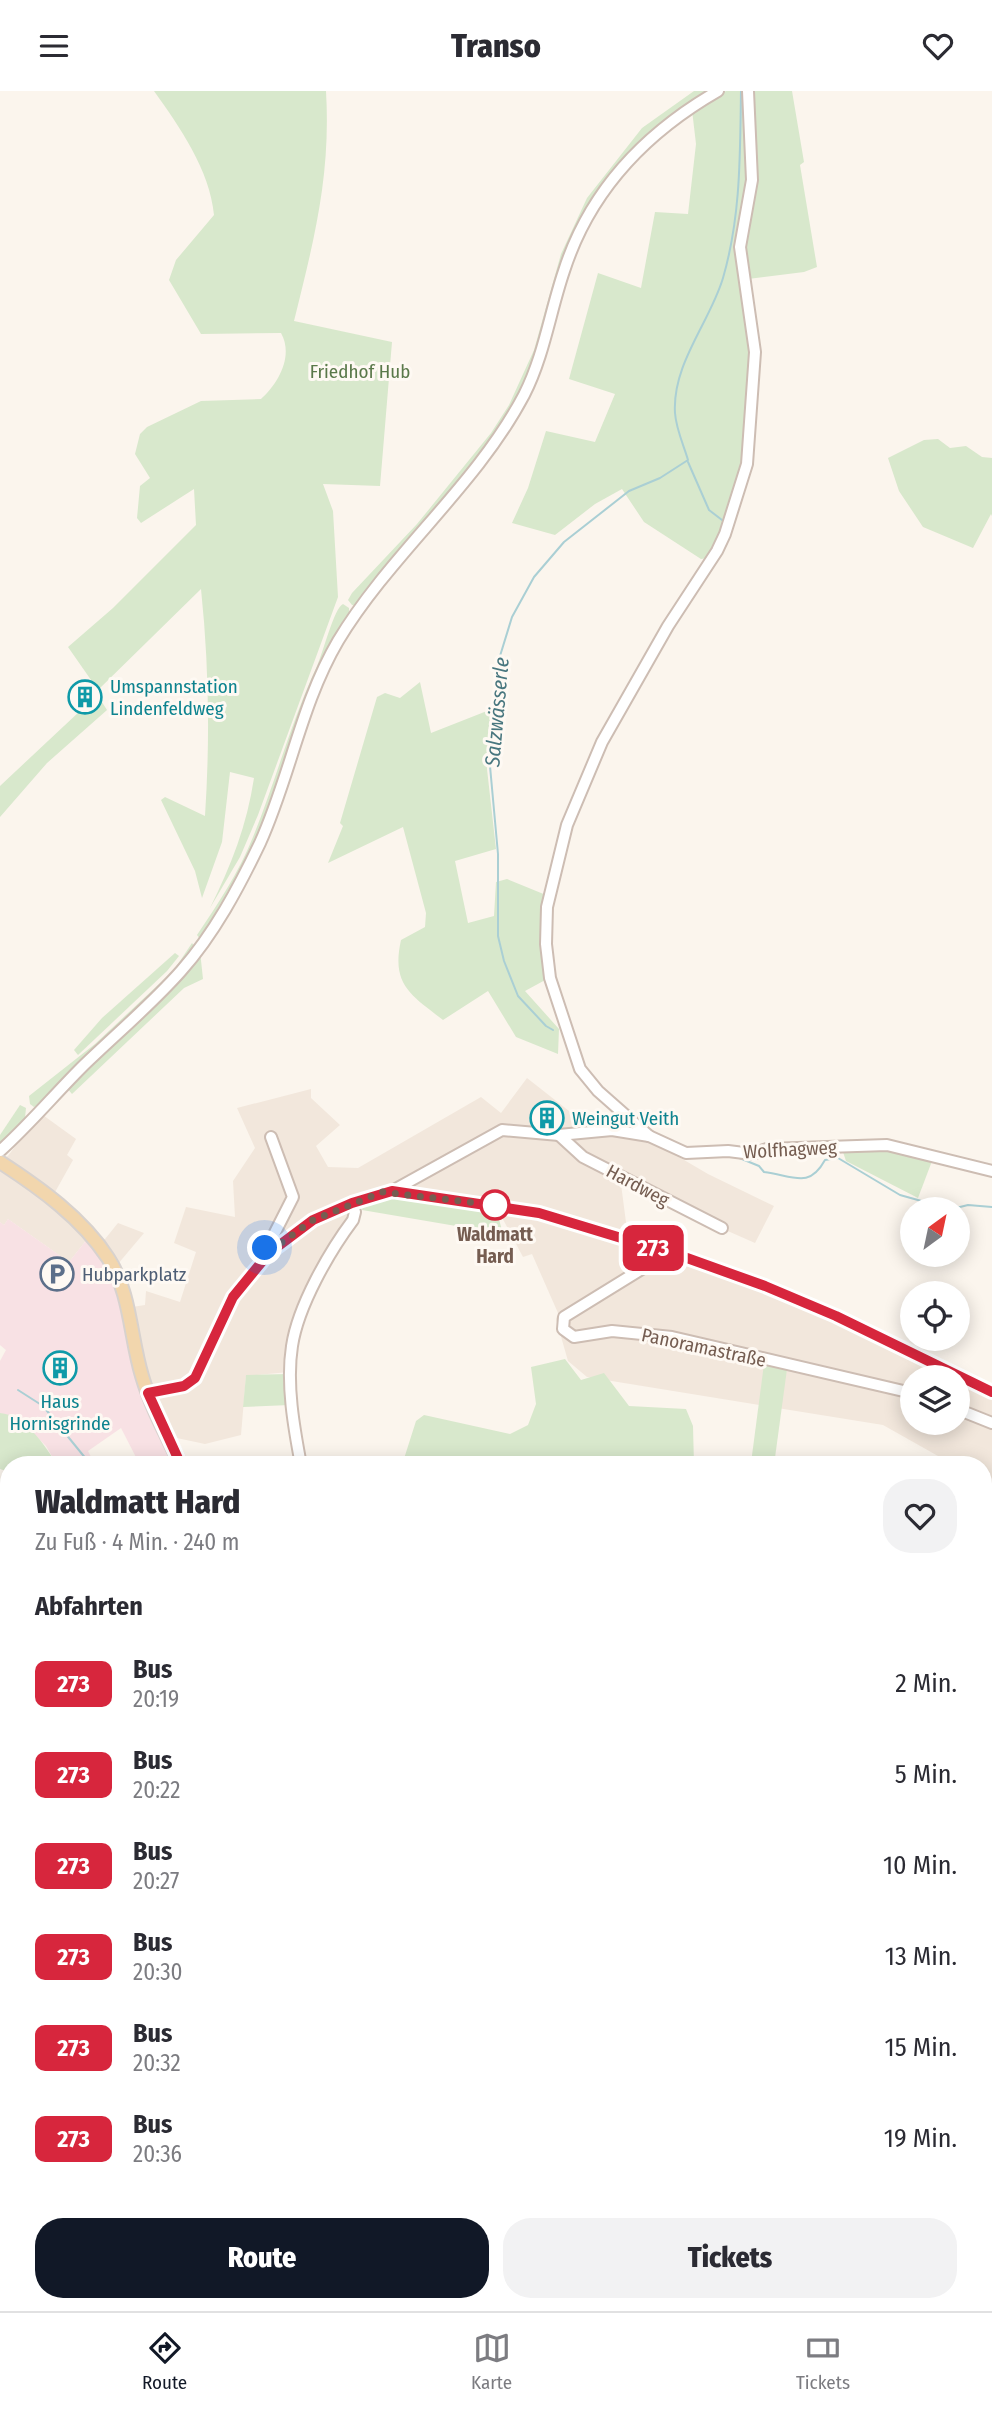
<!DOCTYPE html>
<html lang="de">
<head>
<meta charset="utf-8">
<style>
	:root { --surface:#fff; --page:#f2f2f3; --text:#2b2b33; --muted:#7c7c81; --line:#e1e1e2; --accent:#111827 }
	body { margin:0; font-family:"Fira Sans Condensed",sans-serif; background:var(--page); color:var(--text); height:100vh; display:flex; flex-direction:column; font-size:26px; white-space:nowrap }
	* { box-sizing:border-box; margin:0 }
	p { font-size:23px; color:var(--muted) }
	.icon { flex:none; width:38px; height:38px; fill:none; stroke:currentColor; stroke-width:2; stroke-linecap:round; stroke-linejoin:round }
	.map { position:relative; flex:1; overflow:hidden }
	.sheet { position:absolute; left:0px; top:1365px; width:992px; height:856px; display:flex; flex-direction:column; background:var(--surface); border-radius:28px 28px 0 0; box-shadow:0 4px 18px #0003 }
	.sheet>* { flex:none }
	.badge { padding:0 14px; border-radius:10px; font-size:24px; line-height:46px }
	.needle { width:46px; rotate:33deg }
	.controls { position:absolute; left:900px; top:1106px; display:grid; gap:14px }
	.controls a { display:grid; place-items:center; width:70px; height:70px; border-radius:50%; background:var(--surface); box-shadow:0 4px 18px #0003; font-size:35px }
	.you { position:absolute; width:35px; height:35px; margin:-18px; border:5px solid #fff; border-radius:50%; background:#1a73e8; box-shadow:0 0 0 10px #1a73e833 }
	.map>.badge { position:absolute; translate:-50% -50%; box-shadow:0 0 0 4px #fff }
	h2 { padding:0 35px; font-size:26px; line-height:63px }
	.round { display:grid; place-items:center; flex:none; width:74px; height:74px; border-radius:28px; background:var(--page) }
	.overview { display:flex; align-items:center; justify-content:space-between; height:119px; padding:0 35px }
	h1 { font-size:33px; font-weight:800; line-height:52px }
	.cta { display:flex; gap:14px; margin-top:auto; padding:14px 35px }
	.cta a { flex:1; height:80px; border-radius:28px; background:var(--accent); color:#fff; font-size:28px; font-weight:800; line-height:80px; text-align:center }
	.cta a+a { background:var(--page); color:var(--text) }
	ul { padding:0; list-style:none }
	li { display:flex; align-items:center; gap:21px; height:91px; padding:0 35px }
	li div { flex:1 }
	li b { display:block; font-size:26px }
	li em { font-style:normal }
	li .badge { min-width:77px; font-weight:700; text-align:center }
	header { display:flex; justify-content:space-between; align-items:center; height:91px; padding:0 35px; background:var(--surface); font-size:32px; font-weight:800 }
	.tab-bar { display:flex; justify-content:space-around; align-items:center; height:98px; border-top:2px solid var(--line); background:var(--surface); font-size:19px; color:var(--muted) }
	.tab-bar a { display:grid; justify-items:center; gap:4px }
	.tab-bar .active { color:var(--accent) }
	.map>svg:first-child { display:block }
</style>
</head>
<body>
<header><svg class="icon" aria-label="menu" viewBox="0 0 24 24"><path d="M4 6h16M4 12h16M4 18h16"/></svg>Transo<svg class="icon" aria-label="heart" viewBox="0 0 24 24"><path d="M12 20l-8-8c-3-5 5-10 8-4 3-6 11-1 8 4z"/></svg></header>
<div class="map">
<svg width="992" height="2220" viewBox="0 0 992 2220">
	<rect width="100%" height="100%" fill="#fbf5ed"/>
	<g fill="#f2e7dc" fill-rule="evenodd">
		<path d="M527 987 569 1020 596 1035 633 1042 650 1049 708 1083 774 1115 755 1152 621 1093 627 1139 767 1194 992 1297V1395L984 1390V1374H954L883 1334 587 1286 568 1270 556 1228 558 1222 532 1163 523 1166 497 1117 355 1112 341 1149 294 1239 289 1281 246 1285 241 1344 205 1353 172 1346 146 1290 132 1216 145 1214 146 1200 180 1211 196 1161 174 1152 186 1116 235 1126 233 1090 255 1057 237 1017 311 998V1007L340 1034 316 1055 328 1076 358 1077 481 1006 501 1022ZM912 1286H957V1332H912Z"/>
		<polygon points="40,1022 76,1048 67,1064 73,1069 50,1110 88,1147 69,1171 8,1128 4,1134 0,1131 0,1069 8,1065"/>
		<polygon points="118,1132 144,1142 112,1180 97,1158"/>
		<polygon points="152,2212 302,2212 305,2218 312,2212 332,2212 339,2220 151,2220"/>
		<polygon points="422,2212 478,2212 477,2220 424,2220"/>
	</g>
	<polygon fill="#f8e1e4" points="8,1128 69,1171 88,1147 112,1180 177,1374 140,1374 121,1337 88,1360 92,1368 84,1374 57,1374 46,1355 21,1330 0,1322 0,1270 6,1259 0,1254 0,1131 4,1134"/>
	<g fill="#d8e8cc">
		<path d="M154 0H326C331 85 314 149 294 230L392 251 380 395 323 393 333 420 338 506 258 724 240 766 210 817C231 775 247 734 254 687L230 681 222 751 202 807 195 780 161 709 165 706 205 725C210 649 209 574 201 498L98 599 68 556 113 517 196 434 194 398 141 432 137 427 140 395 150 387 135 363 140 343 147 336 201 310 261 308C278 293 294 265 281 242L201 243 169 189 176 169 214 124C210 79 179 35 154 0Z"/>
		<polygon points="694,0 709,0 643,47 601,96 569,156 531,278 520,302 480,362 355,515 352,514 348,509 352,502 417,433 491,342 509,314 534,259 561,163 587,107 642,37"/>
		<polygon points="726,0 742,0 748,43 749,90 737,151 752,261 744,372 729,422 708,467 701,468 644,431 622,398 595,413 555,444 512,432 528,397 546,340 595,351 615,303 569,288 598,182 641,197 655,121 688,123 696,53 692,19"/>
		<polygon points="751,0 792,0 804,71 800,74 817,176 804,181 748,188 742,158"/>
		<polygon points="938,348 950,357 966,355 982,366 992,367 992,425 991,423 973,457 923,436 899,400 888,367 924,349"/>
		<path d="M343 513 349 517V525L250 762 200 848 197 844C218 813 239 781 253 746 276 689 291 631 317 575 323 562 334 517 343 513Z"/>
		<polygon points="89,591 107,619 47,672 0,726 0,695 80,620 71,605"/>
		<path d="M420 591 431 642 492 618 487 678 496 758 455 770 468 832 494 825 496 791 507 788 546 804 547 888 525 900 559 938 558 963 516 946 488 900 443 929C411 904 391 894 401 849L425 836 426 822 403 736 328 772 343 735 340 732 377 606 385 602 400 607Z"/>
		<polygon points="192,852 195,856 182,874 40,1013 34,1016 30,1013 29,1005 95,953 174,879"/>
		<polygon points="200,860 203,888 184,897 72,1003 67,997"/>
		<polygon points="175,862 179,865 167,880 78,964 74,959 102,927"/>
		<polygon points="20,1014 26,1017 25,1027 0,1053 0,1044"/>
		<polygon points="842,1058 899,1060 932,1070 918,1107 846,1070"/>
		<polygon points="395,1105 497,1121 503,1143 362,1119 363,1112"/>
		<polygon points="565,1268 581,1289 604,1282 629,1315 686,1318 693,1335 694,1374 402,1374 416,1330 424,1324 510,1343 528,1334 536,1313 531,1276"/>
		<polygon points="764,1273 787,1278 774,1374 751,1372"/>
		<polygon points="289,1283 290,1314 243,1316 246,1284"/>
		<path d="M0 1322C25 1324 45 1354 57 1374H9V1381L0 1378Z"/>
		<polygon points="9,1545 9,1770 0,1771 0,1551"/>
		<polygon points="992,1694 992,2113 984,2113 984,1699"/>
		<polygon points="992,2143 992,2220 613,2220 600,2215 560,2220 477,2220 478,2212 984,2212 984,2152"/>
		<polygon points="354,2212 422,2212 424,2220 358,2220"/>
	</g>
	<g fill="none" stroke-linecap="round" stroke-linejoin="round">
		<g stroke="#aacfd4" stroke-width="2">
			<polyline points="688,371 709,419 722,429"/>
			<path d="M553 939 546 935 518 905 504 870 498 845V763L489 664 500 565 512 526 534 486 564 451 629 400 660 387 688 369C684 355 676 338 675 322 672 273 710 231 723 187 741 125 740 63 741 0"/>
			<path d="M737 1066 759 1075 764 1081C794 1085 809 1098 825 1069L838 1067 900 1104 950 1118"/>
			<polyline points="952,1118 968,1114 992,1116"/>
			<polyline points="18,1299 43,1315 91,1374"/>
			<polyline points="984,1700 992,1699"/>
			<polyline points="413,2212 417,2220"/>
		</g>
		<defs>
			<g id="minor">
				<polyline points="559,1044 583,1066 722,1137"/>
				<polyline points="649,1045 598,1000 580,978 550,887 546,853 547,816 567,734 602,651 668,535 717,460 725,443 747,373 755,261 740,156 752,89 748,0"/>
				<path d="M0 1060C29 1034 54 1004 82 976 115 944 151 914 181 880 214 843 239 796 260 752 290 686 301 613 338 550 391 462 476 395 524 304 544 265 550 221 564 180 590 99 645 42 718 0"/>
				<polyline points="392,1100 539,1122 687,1167 765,1195 836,1225 992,1301"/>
				<polyline points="262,1167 293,1106 271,1046"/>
				<polyline points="687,1167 674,1173 645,1176 564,1226 563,1238 574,1246 612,1240 672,1246 912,1302"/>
				<polyline points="148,1302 184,1295 195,1287 233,1206 261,1170 277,1155 313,1129 352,1112 392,1100 502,1039 559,1044 612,1039 649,1045 686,1062 728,1060 752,1063 767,1058 887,1054 992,1080"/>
				<polyline points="957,1318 992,1332"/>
				<path d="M301 1374C294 1337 286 1293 292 1255 298 1215 329 1161 353 1129L355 1121 352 1112"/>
				<polyline points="984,1515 992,1509"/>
				<polyline points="984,1663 992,1657"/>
				<polyline points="297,2212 301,2220"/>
				<polyline points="154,2220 155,2212"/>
				<polyline points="991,2220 992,2219"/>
			</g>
			<g id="major">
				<path d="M0 1071C40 1097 82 1127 108 1167 131 1202 130 1246 142 1285 151 1316 167 1345 181 1374"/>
				<polyline points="427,2212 429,2220"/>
			</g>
		</defs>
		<use href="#minor" stroke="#cdbdb3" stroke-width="14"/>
		<use href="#major" stroke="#d8d2ce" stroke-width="16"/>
		<use href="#minor" stroke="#fff" stroke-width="10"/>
		<use href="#major" stroke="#f2d6ad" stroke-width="12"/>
	</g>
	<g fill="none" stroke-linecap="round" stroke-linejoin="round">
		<defs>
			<polyline id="line" points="181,1374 148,1302 184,1295 195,1287 233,1206 269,1162 313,1129 352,1112 392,1100 539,1122 687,1167 765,1195 836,1225 992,1301"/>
		</defs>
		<use href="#line" stroke="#fff" stroke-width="16"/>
		<use href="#line" stroke="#d7263d" stroke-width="10"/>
		<polyline stroke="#755d51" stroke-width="7" stroke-dasharray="0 12.6" points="265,1157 269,1149 277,1155 313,1129 382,1101 495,1114"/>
	</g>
	<defs>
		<symbol id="building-ring" viewBox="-11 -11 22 22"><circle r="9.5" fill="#fef9f3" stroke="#0f9aa8" stroke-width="1.5"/><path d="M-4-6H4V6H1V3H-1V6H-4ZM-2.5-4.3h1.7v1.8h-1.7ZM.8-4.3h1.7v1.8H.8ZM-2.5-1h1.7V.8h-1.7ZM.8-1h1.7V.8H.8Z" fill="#0f9aa8"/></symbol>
		<symbol id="parking-ring" viewBox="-11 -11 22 22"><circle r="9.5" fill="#fef9f3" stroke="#5c6f8a" stroke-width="1.5"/><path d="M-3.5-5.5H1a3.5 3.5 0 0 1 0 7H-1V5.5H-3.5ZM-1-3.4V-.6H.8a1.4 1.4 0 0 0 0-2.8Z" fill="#5c6f8a"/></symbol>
	</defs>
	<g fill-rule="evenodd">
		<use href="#building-ring" x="66" y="587" width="38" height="38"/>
		<use href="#building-ring" x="528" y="1008" width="38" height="38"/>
		<use href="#parking-ring" x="38" y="1164" width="38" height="38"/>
		<use href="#building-ring" x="41" y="1258" width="38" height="38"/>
	</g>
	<circle fill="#fff" stroke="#d7263d" stroke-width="3.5" cx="495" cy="1114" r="14"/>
	<g text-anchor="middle" stroke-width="6" stroke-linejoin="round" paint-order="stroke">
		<g font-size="19" fill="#5a794a" stroke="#fef9f3">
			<text x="360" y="287">Friedhof Hub</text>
		</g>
		<g font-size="19" fill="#0d838f" stroke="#fef9f3" text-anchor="start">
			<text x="110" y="602">Umspannstation<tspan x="110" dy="22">Lindenfeldweg</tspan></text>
			<text x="572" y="1034">Weingut Veith</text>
			<text x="60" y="1317" text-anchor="middle">Haus<tspan x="60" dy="22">Hornisgrinde</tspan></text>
		</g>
		<g font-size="19" fill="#755d51" stroke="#fef9f3">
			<text transform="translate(790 1058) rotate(-3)" y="7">Wolfhagweg</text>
			<text transform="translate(638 1094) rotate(28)" y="7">Hardweg</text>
			<text transform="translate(704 1256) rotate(12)" y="7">Panoramastraße</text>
		</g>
		<g font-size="19" font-weight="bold" fill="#755d51" stroke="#fef9f3">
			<text x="495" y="1150">Waldmatt<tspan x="495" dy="22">Hard</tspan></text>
		</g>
		<g font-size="19" fill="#4e5e75" stroke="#fef9f3" text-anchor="start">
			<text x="82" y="1190">Hubparkplatz</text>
		</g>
		<g font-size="21" font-style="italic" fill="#49777f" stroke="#fef9f3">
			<text transform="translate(497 621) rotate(-85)" y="7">Salzwässerle</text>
		</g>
	</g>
</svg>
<div class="controls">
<a><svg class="needle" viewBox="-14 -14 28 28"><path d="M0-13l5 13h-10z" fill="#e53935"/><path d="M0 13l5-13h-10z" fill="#7c7c81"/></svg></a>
<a><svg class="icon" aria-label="locate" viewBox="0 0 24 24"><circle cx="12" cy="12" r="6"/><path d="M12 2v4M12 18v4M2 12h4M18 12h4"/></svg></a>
<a><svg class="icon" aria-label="layers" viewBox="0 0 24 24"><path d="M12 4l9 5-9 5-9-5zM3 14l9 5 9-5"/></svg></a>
</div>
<div class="you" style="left:265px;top:1157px"></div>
<b class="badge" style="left:653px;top:1157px;background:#d7263d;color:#fff">273</b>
<section class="sheet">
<div class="overview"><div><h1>Waldmatt Hard</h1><p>Zu Fuß · 4 Min. · 240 m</p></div><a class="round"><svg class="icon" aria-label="heart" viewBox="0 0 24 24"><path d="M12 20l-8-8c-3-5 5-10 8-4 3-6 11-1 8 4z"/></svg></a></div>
<h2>Abfahrten</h2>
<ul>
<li><span class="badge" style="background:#d7263d;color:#fff">273</span><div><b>Bus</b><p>20:19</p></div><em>2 Min.</em></li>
<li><span class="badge" style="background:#d7263d;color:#fff">273</span><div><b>Bus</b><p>20:22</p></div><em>5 Min.</em></li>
<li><span class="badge" style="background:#d7263d;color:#fff">273</span><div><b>Bus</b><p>20:27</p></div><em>10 Min.</em></li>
<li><span class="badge" style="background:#d7263d;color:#fff">273</span><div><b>Bus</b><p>20:30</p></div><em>13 Min.</em></li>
<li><span class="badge" style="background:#d7263d;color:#fff">273</span><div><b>Bus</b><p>20:32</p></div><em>15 Min.</em></li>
<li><span class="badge" style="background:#d7263d;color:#fff">273</span><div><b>Bus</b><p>20:36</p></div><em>19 Min.</em></li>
</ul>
<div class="cta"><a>Route</a><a>Tickets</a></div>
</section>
</div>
<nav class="tab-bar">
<a class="active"><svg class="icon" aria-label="directions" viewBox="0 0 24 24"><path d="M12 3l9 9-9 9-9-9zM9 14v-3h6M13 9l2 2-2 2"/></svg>Route</a>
<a><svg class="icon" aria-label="map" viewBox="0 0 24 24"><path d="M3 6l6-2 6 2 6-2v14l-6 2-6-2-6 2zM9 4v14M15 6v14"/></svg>Karte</a>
<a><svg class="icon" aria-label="tickets" viewBox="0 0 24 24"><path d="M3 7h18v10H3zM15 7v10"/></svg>Tickets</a>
</nav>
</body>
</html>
